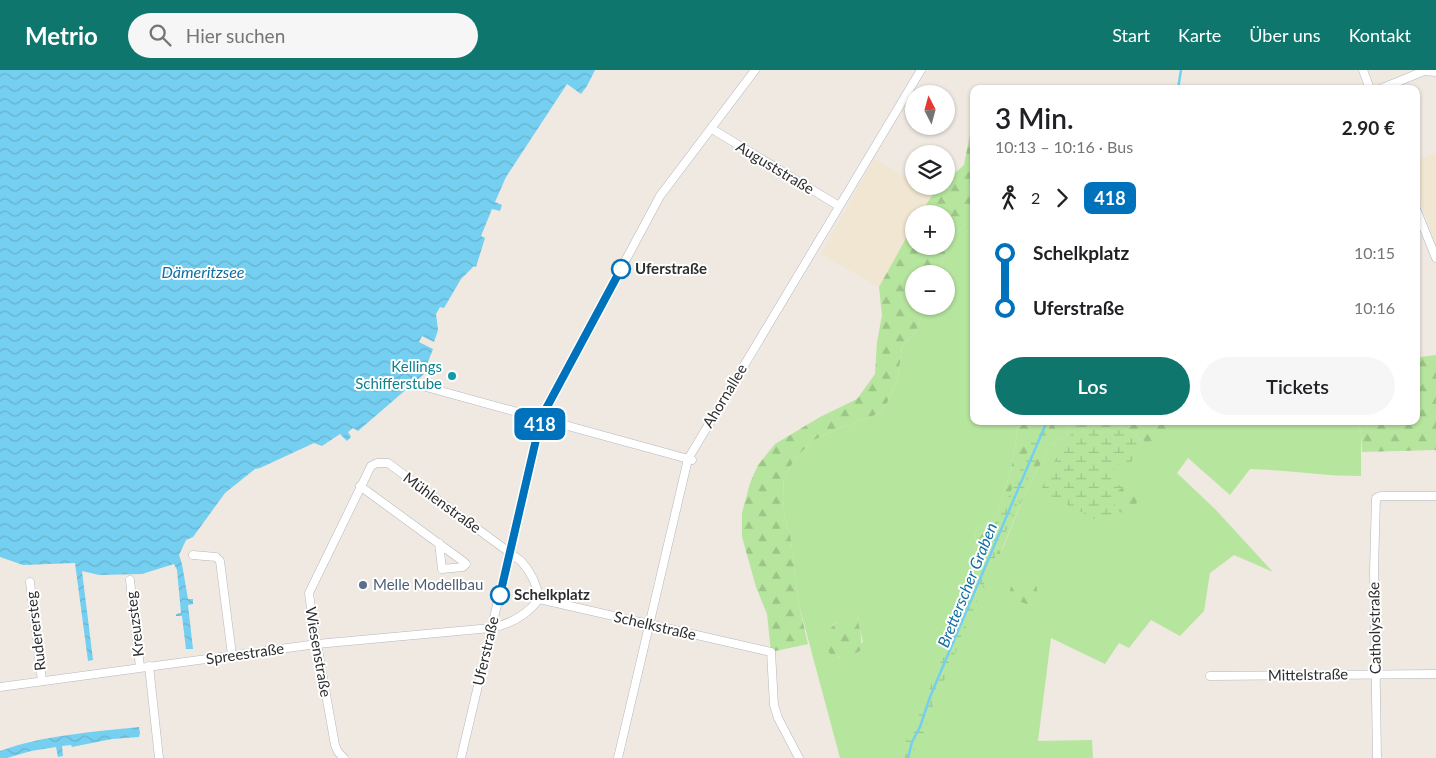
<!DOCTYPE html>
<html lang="de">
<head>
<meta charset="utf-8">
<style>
	:root { --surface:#fff; --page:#f6f6f6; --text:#202124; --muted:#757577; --accent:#0f766e }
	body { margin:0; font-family:Lato,sans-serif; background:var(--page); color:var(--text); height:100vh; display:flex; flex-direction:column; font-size:19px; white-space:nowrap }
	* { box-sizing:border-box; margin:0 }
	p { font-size:16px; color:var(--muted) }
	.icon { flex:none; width:28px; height:28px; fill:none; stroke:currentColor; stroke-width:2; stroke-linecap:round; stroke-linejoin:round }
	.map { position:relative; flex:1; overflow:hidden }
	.panel { position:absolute; left:970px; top:15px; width:450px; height:340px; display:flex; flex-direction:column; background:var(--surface); border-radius:10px; box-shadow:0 1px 4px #0004 }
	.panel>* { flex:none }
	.badge { padding:0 10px; border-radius:8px; font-size:18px; line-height:32px }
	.needle { width:32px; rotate:354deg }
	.buttons { position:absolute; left:905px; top:15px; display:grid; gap:10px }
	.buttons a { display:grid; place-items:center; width:50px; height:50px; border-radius:50%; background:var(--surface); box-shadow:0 1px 4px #0004; font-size:25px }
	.map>.badge { position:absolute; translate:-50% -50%; box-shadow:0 0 0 2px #fff }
	.legs { display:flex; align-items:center; gap:8px; height:55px; padding:0 25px; font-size:16px }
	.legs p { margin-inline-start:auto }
	.summary { display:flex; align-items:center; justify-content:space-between; height:85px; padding:0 25px }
	h1 { font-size:28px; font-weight:600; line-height:38px }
	.primary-button { display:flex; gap:10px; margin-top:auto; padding:10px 25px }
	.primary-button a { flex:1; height:58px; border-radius:30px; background:var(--accent); color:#fff; font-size:20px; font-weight:600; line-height:58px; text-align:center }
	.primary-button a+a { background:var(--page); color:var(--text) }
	ul { padding:0 25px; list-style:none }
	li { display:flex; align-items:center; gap:18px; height:55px; font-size:19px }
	li i { display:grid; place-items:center; width:8px; height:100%; margin:0 6px; background:currentColor }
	li i::after { content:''; width:12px; height:12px; margin:-6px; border:4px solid; border-radius:50%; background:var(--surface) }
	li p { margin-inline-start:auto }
	li:first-child i { background:linear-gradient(#0000 50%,currentColor 0) }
	li:last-child i { background:linear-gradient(currentColor 50%,#0000 0) }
	header { display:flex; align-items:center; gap:30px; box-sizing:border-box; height:70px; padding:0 25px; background:var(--accent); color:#fff }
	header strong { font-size:24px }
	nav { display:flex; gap:28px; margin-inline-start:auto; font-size:18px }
	.search { width:350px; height:45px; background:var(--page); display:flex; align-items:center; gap:12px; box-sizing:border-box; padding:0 18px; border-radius:28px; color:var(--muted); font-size:19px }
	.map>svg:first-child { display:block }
</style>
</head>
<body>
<header>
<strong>Metrio</strong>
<div class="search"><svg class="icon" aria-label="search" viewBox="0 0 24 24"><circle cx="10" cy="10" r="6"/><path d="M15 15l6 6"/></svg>Hier suchen</div>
<nav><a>Start</a><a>Karte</a><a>Über uns</a><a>Kontakt</a></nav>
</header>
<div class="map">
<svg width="1436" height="688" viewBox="0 0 1436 688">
	<defs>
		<pattern id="forest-firs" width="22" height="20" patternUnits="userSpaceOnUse" patternTransform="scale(1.25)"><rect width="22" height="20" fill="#b6e59e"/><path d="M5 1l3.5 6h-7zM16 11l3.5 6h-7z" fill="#9dc588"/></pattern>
		<pattern id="wetland-marsh" width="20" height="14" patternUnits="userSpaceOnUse" patternTransform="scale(1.25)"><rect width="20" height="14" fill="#b6e59e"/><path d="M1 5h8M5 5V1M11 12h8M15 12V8" fill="none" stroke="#9dc588"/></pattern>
		<pattern id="water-waves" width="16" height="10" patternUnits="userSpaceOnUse" patternTransform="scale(1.25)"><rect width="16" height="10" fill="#75cff0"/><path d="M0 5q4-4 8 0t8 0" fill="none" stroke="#66b2ce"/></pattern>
	</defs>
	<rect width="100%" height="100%" fill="#efe9e1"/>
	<g fill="#f0e6d1">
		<polygon points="1436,83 1436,175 1416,120 1416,91"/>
		<polygon points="874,89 914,112 914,116 921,116 933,124 920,144 914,144 914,154 879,217 821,184"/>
	</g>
	<path fill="#b6e59e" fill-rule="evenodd" d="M974 147V351H1019L1011 400 997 444 976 461 973 496 966 514 1003 478 1025 423 1048 380 1066 363 1072 351H1097L1100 354 1114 352 1132 362 1144 372 1175 357 1171 351H1358L1361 363V406C1324 406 1287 400 1250 399L1230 425 1188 388 1177 403 1215 439 1273 502 1234 485 1210 503 1204 541 1180 566 1151 550 1129 578 1119 573 1105 594 1051 568 1038 671 1092 670 1093 688H840L799 535 790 463 785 449 783 428 784 407 797 386 814 370 837 359 871 347 880 342 887 333 898 307 902 277 916 262 926 236H946V204H938L951 168ZM857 547 863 572 840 587 830 583C828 554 828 553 857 547Z"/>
	<g fill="url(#forest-firs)">
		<polygon points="974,44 974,147 951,168 938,204 914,204 914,236 926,236 916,262 902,277 898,307 887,333 880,342 871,347 837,359 814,370 797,386 784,407 783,428 785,449 790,463 799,535 808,574 771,582 767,544 756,517 742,467 742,443 750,413 758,395 775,374 820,347 857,329 875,304 877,272 882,245 879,217 914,154 914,176 946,176 946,144 920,144 933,124 941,116 946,116 946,111 964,95"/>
		<polygon points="1436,285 1436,380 1362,382 1361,363 1358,351 1416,351 1416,325 1418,325 1420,287"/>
		<polygon points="1019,351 1072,351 1066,363 1048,380 1025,423 986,518 965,513 973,496 976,461 997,444 1011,400"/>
		<polygon points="1097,351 1171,351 1176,357 1166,373 1144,372 1132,362 1114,352 1100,354"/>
		<path d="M1124 417C1131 418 1136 422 1138 429 1135 437 1133 441 1125 444 1110 439 1110 423 1124 417Z"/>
		<polygon points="1024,511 1037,517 1037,525 1036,531 1028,535 1014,529 1010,525 1010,519 1013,514"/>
		<path d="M852 545 857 547C860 559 863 569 860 581 849 587 840 589 829 583 825 559 830 554 852 545Z"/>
	</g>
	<g fill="url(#wetland-marsh)">
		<polygon points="1041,351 1052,351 932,639 924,663 917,673 912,688 902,688 907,668 915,655 988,474"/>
		<path d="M1079 351H1100L1131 366 1136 371 1138 377 1135 386 1127 398 1120 394 1114 400 1118 415 1124 417C1114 421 1110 431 1118 440L1111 451 1104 454 1047 424 1042 418 1055 390Z"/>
	</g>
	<g fill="url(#water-waves)">
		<polygon points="0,0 595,0 587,16 581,24 567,14 506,107 495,132 502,135 500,141 492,139 481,166 485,168 476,197 474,196 461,209 444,238 440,237 436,244 438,260 434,272 422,266 419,272 433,279 423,305 358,361 353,358 348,362 351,367 347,371 340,364 322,376 314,373 260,398 255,399 225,423 193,467 186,470 179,485 182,494 188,529 193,529 193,534 188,535 193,579 186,579 182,546 176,546 176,544 181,543 177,500 174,494 142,504 99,505 82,501 93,590 88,591 75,493 23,495 0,487"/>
		<path d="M139 657 140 663 139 667 112 669 72 677 71 675 62 676 63 686 58 687 56 677 31 681 7 688H0V681C44 665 93 662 139 657Z"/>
	</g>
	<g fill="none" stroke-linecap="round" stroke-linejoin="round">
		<g stroke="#75cff0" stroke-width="2.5">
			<polyline points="1178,19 1181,0"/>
			<polyline points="908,688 912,672 920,657 930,627 1047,351"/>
		</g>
		<defs>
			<g id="minor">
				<polyline points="1363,0 1370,19"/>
				<polyline points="1380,19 1424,1 1436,2"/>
				<polyline points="712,59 839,136"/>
				<polyline points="1416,139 1436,188"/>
				<polyline points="426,317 692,390"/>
				<polyline points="360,416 464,492 466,494 463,497 442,499 439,473"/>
				<polyline points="193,485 216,487 220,491 232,585"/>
				<polyline points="130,510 140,597"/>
				<polyline points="30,512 42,611"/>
				<polyline points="539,529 771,582 774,635 778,648 799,688"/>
				<polyline points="149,596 159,688"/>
				<polyline points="1210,606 1436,604"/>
				<path d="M0 617 317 574 491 558C511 554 527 545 539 529 537 514 531 502 521 491L388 393H377L371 396 309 523 315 568 317 574 335 675 338 682 344 688"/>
				<polyline points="461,688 541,348 660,126 755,0"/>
				<polyline points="618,688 688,389 921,0"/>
				<polyline points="1377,688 1374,500 1376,428 1381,426 1436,426"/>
			</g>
		</defs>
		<use href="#minor" stroke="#b4b7c1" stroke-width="9"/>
		<use href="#minor" stroke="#fff" stroke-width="8"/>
	</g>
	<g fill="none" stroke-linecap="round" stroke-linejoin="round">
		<defs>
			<polyline id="line-1" points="500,525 541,348 621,199"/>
		</defs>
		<use href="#line-1" stroke="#fff" stroke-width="11"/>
		<use href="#line-1" stroke="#0072bc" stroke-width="8"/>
	</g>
	<g fill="#fff" stroke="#0072bc" stroke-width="2.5">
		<circle cx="621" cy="199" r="9"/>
		<circle cx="500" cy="525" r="9"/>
	</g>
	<circle fill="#0f9aa8" stroke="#fff" stroke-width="2" cx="452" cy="306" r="5"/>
	<circle fill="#5c6f8a" stroke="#fff" stroke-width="2" cx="363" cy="515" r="5"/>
	<g text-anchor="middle" stroke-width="4" stroke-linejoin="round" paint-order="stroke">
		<g font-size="15" fill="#2e2e2e" stroke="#fff">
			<text transform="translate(775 98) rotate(31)" y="5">Auguststraße</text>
			<text transform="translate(725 326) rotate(-59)" y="5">Ahornallee</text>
			<text transform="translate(442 433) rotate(36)" y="5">Mühlenstraße</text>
			<text transform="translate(135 554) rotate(-97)" y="5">Kreuzsteg</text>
			<text transform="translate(655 556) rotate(13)" y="5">Schelkstraße</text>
			<text transform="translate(1375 558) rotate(-91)" y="5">Catholystraße</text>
			<text transform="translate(36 561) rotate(-97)" y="5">Ruderersteg</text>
			<text transform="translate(486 581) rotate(-77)" y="5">Uferstraße</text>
			<text transform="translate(318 582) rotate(80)" y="5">Wiesenstraße</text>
			<text transform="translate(245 584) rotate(-8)" y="5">Spreestraße</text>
			<text transform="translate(1308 605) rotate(-1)" y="5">Mittelstraße</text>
		</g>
		<g font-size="15" font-weight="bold" fill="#2e2e2e" stroke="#fff" text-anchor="start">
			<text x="635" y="204">Uferstraße</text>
			<text x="514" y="530">Schelkplatz</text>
		</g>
		<g font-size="15" fill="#0d838f" stroke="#fff" text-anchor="end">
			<text x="442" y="302">Kellings<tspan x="442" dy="17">Schifferstube</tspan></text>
		</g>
		<g font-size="15" fill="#4e5e75" stroke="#fff" text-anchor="start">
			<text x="373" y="520">Melle Modellbau</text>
		</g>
		<g font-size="16" font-style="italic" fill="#0d6fa3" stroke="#fff">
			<text x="203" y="208">Dämeritzsee</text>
			<text transform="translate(967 515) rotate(-68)" y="6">Bretterscher Graben</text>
		</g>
	</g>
</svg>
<div class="buttons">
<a><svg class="needle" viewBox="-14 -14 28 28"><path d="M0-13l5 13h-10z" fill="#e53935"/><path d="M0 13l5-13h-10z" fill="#757577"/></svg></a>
<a><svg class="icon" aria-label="layers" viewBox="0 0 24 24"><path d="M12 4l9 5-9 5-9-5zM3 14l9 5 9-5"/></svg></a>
<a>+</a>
<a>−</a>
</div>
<b class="badge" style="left:540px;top:354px;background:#0072bc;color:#fff">418</b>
<section class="panel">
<div class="summary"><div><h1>3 Min.</h1><p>10:13 – 10:16 · Bus</p></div><b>2.90 €</b></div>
<div class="legs"><svg class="icon" aria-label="walk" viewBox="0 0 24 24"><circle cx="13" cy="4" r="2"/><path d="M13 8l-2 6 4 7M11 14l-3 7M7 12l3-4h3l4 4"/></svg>2<svg class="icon" aria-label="forward" viewBox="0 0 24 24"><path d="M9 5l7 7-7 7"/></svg><b class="badge" style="background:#0072bc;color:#fff">418</b></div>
<ul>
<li><i style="color:#0072bc"></i><b>Schelkplatz</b><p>10:15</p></li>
<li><i style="color:#0072bc"></i><b>Uferstraße</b><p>10:16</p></li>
</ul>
<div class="primary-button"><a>Los</a><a>Tickets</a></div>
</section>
</div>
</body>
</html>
